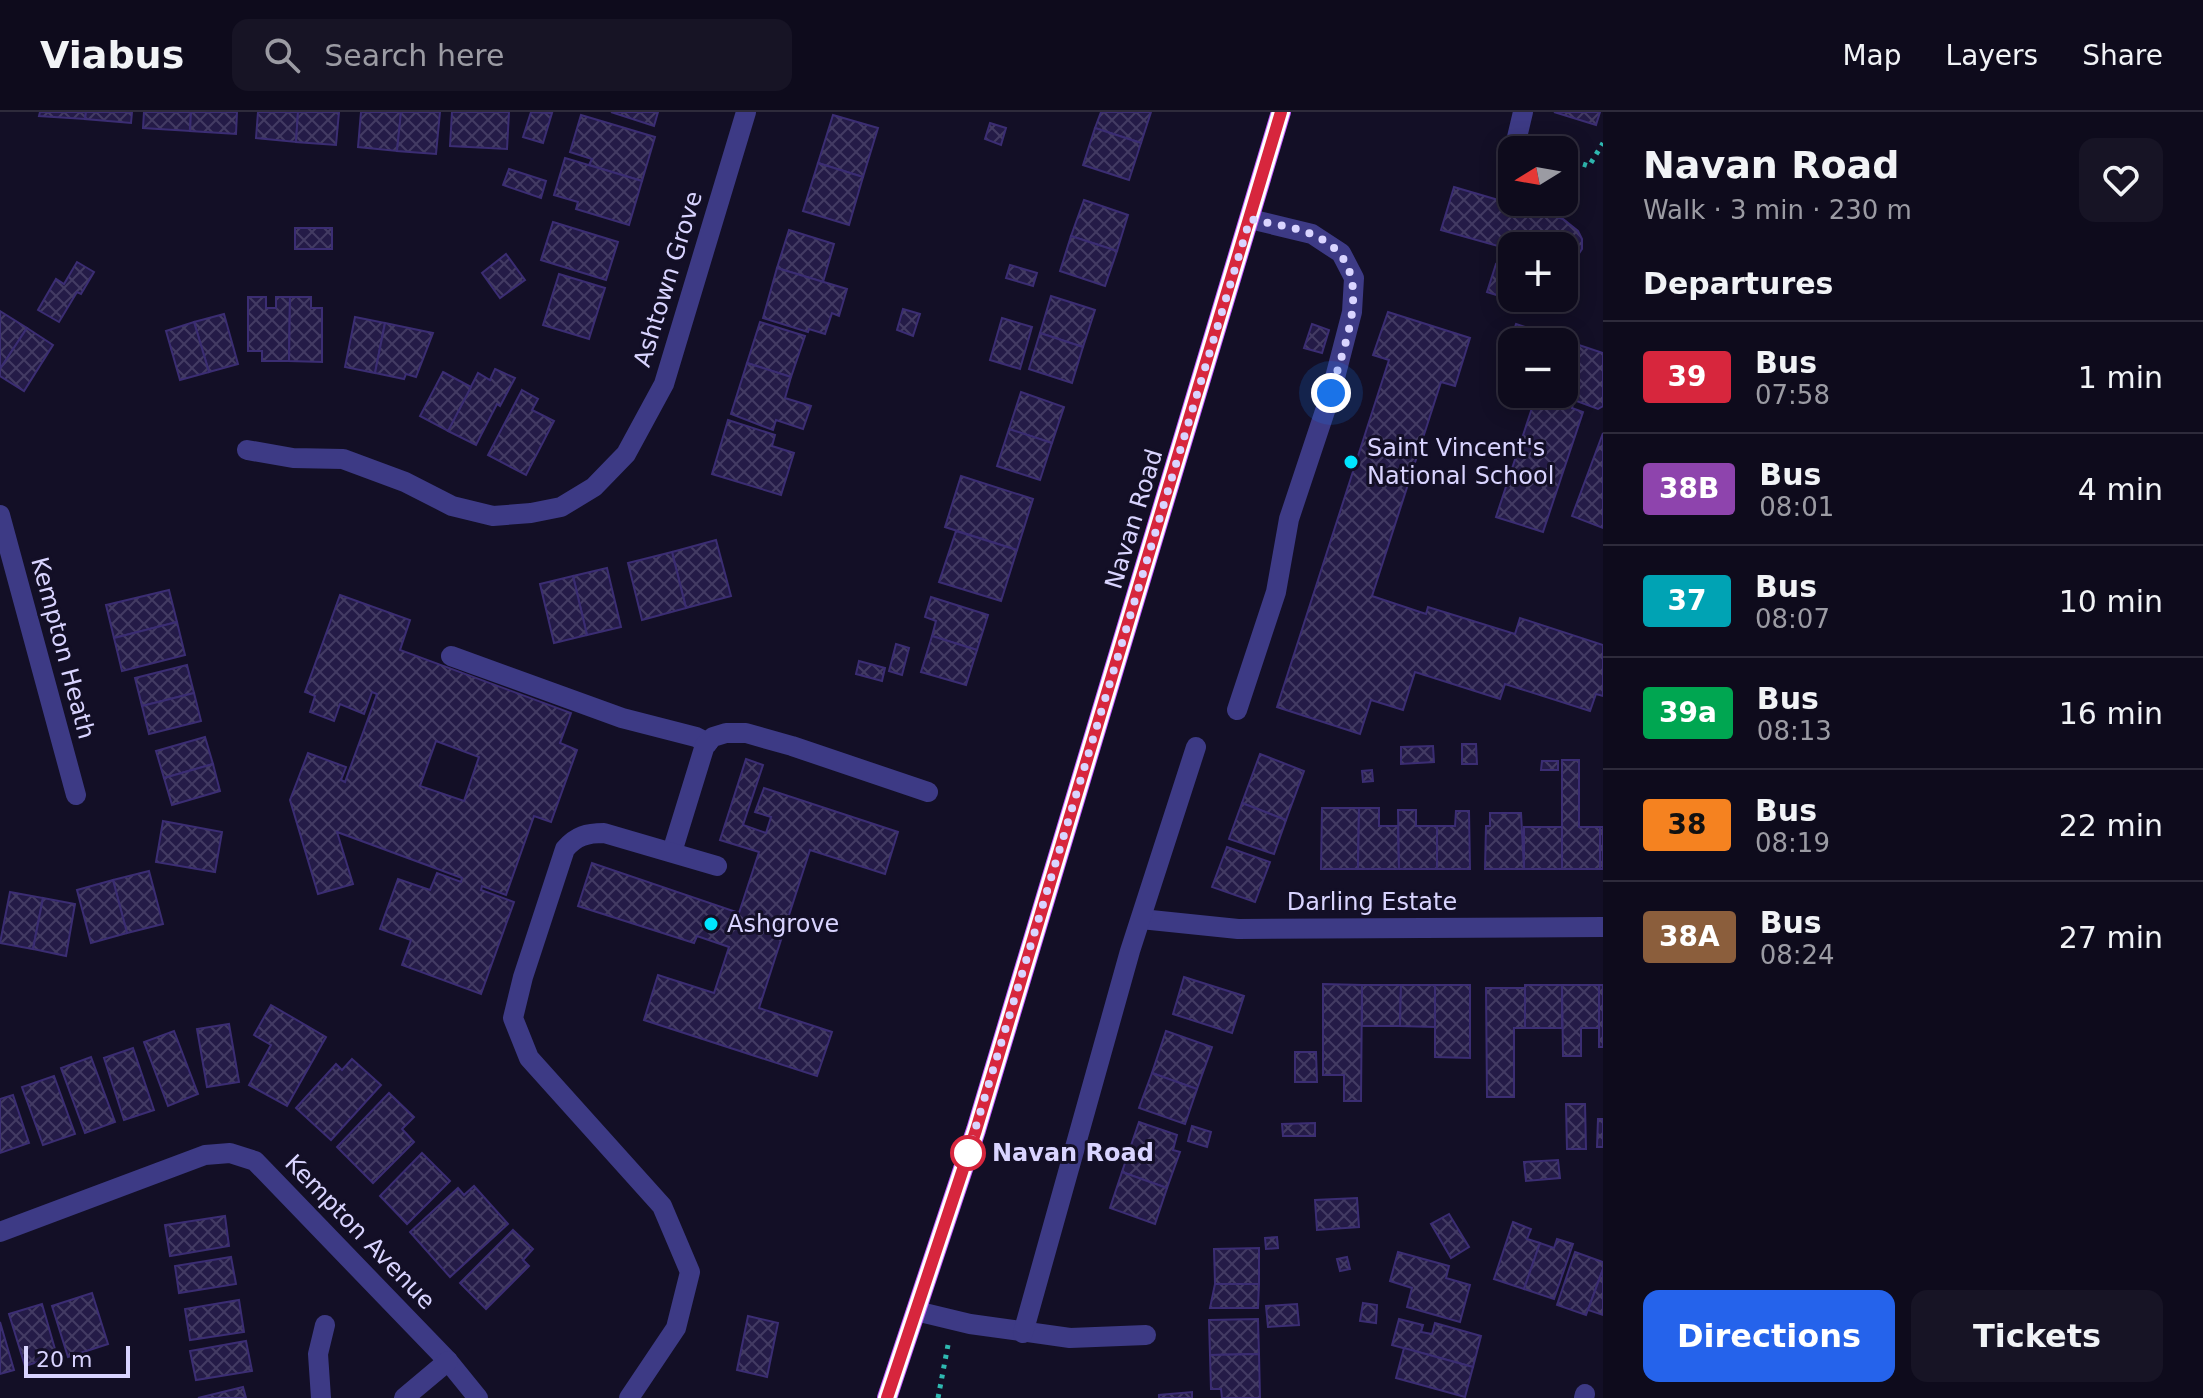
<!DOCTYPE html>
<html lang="en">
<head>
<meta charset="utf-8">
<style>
	:root { --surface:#0e0b1c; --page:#171425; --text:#f1f3f6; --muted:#9b9ba3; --line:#2e2b3b; --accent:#2563eb }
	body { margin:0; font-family:"DejaVu Sans",sans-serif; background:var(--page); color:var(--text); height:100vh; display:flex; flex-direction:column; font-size:30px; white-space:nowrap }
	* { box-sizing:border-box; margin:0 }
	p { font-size:26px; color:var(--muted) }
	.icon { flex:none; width:44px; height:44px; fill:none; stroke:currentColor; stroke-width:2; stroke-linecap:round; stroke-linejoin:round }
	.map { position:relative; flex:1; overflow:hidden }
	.panel { display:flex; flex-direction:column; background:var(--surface); width:600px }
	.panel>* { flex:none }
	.badge { padding:0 16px; border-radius:6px; font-size:28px; line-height:52px }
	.needle { width:52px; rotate:259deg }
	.fabs { position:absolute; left:1498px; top:24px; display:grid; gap:16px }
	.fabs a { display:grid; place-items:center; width:80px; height:80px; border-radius:16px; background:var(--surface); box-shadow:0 4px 20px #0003,0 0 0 2px var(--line); font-size:40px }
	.scale { position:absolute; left:24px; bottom:20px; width:106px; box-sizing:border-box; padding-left:8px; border:4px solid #d9d4ff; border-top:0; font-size:22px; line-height:28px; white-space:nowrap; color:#d9d4ff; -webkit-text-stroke:6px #130f26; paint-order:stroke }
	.you { position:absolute; width:40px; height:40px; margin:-20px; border:6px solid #fff; border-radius:50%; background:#1a73e8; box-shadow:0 0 0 12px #1a73e833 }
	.map>.badge { position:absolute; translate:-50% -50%; box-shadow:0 0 0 4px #fff }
	h2 { padding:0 40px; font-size:30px; line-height:72px }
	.round { display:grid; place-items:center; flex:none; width:84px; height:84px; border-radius:16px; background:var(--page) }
	.headline { display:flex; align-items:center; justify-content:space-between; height:136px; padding:0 40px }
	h1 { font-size:38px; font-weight:700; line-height:60px }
	.cta { display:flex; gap:16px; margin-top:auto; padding:16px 40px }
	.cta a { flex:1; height:92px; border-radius:16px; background:var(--accent); color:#fff; font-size:32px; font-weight:700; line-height:92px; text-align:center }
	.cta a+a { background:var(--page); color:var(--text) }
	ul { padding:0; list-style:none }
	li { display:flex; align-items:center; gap:24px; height:112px; padding:0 40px; border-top:2px solid var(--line) }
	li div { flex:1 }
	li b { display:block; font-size:30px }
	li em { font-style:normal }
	li .badge { min-width:88px; font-weight:700; text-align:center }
	header { display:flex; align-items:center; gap:48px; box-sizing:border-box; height:112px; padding:0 40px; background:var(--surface); border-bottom:2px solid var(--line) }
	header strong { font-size:38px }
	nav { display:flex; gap:44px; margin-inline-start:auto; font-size:28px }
	.search { width:560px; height:72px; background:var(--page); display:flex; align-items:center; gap:20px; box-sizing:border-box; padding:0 28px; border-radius:16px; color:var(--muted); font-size:30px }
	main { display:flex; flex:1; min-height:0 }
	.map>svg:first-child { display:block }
</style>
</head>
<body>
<header>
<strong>Viabus</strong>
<div class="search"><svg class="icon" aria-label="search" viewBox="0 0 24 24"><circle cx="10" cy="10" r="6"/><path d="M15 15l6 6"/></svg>Search here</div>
<nav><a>Map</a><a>Layers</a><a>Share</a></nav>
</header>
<main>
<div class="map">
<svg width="1603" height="1286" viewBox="0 0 1603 1286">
	<defs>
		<pattern id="building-cross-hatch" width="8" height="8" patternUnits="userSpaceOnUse" patternTransform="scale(2)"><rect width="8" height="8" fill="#241b47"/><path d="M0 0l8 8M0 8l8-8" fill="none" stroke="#433b63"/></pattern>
	</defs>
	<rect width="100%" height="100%" fill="#130f26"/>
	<g fill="url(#building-cross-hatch)" stroke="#3b2d73" stroke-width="2" fill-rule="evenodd">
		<polygon points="40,0 86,0 85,7 39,4"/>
		<polygon points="86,0 132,0 131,11 85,7"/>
		<polygon points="144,0 191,0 190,19 143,16"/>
		<polygon points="191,0 237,0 236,22 190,19"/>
		<polygon points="258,0 298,0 296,30 256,26"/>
		<polygon points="298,0 339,0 336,33 296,30"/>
		<polygon points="361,0 401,0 397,39 358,35"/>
		<polygon points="401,0 440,0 436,42 397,39"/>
		<polygon points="452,0 509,0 507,37 450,34"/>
		<polygon points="531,0 552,1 543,31 523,25"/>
		<polygon points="611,0 658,0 654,14"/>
		<polygon points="1101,0 1151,0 1141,31 1095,16"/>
		<polygon points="1554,0 1600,0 1596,13"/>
		<polygon points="581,3 655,25 642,69 589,53 592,47 570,40"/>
		<polygon points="833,3 878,16 863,65 818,51"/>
		<polygon points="990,11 1006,16 1001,33 985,27"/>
		<polygon points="1095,16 1141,31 1129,68 1083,53"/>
		<polygon points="565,46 642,69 629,113 576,97 578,90 554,83"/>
		<polygon points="818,51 863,65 849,113 803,99"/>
		<polygon points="509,57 546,69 541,86 503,73"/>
		<polygon points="1454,75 1563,107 1578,119 1582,127 1582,137 1576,146 1564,150 1564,134 1512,134 1512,138 1441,118"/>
		<polygon points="1084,88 1128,103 1117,139 1071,124"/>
		<polygon points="553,110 618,130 606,168 541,148"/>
		<rect x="295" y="116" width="37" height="21"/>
		<polygon points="789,118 834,132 823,170 777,156"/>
		<polygon points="1071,124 1117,139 1105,174 1060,159"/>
		<polygon points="506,142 525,168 500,186 482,161"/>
		<polygon points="77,150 94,160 81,182 77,180 59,210 38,198 56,167 64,172"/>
		<polygon points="1496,152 1512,157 1512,186 1534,186 1532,194 1487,180"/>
		<polygon points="1010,153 1037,161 1033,174 1006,166"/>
		<polygon points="777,156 847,177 839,204 832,201 825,222 809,217 808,220 763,206"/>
		<polygon points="559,162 605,176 589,227 543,213"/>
		<polygon points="1051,184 1095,198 1083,235 1040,221"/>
		<polygon points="248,185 266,185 266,196 276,196 276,185 290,185 289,249 262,249 262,239 248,239"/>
		<polygon points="290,185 311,185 311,196 322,196 322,250 289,249"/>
		<polygon points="903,197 920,202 913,224 897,218"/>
		<polygon points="0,199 27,216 0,257"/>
		<polygon points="1388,200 1470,226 1455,274 1441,270 1372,484 1426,502 1428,495 1515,522 1520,506 1603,533 1603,584 1596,582 1590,599 1505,572 1500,587 1415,560 1403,598 1371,588 1360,622 1277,595 1389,248 1373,243"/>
		<polygon points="224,202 238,252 209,260 194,210"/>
		<polygon points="355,205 385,211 375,261 345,255"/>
		<polygon points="1002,206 1032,215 1020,257 990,248"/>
		<polygon points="194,210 209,260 180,268 166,219"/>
		<polygon points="760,210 805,224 791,265 747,251"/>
		<polygon points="385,211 433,221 416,265 406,262 404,267 375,261"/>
		<polygon points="1312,212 1329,218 1322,241 1304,236"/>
		<polygon points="1516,212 1603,241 1603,294 1598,297 1574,288 1572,296 1583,300 1543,420 1496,405 1536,284 1545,287 1546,282 1564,282 1564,230 1512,230 1512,268 1499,263"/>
		<polygon points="27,216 53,233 24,279 0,264 0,257"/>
		<polygon points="1040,221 1083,235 1072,271 1029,257"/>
		<polygon points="747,251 791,265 785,286 811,294 803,317 776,308 773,318 731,302"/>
		<polygon points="495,257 515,266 500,294 497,292 476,333 448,319 478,261 490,268"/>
		<polygon points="443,260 471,275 448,319 420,304"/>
		<polygon points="522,278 538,287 532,298 554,309 526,363 488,343"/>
		<polygon points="1021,280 1064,295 1052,331 1009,317"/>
		<polygon points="728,308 775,323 772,334 794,341 781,383 712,362"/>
		<polygon points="1009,317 1052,331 1040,368 997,354"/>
		<polygon points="1603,321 1603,416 1572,404"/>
		<polygon points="961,364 1033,387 1017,438 945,415"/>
		<polygon points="956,419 1017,438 1001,489 939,470"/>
		<polygon points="716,428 731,484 686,496 672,440"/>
		<polygon points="672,440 686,496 642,508 628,451"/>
		<polygon points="607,456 621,515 587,523 573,464"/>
		<polygon points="573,464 587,523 554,531 540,472"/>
		<polygon points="169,478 177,510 114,526 106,493"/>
		<path d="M340 483 410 508 400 538 571 601 560 631 577 638 551 710 534 704 506 783 482 774 481 778 514 790 481 882 402 853 411 828 380 817 398 767 430 778 437 761 461 770 462 766 337 720 353 772 318 782 290 688 308 641 346 655 341 668 345 670 377 582 372 580 364 602 340 592 334 609 310 600 315 584 305 580ZM436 629 479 645 464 689 420 674Z"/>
		<polygon points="931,485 988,503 977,538 932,524 936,509 925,505"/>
		<polygon points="177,510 185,543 122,559 114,526"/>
		<polygon points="932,524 977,538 966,573 921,560"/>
		<polygon points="896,532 909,536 902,563 889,559"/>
		<polygon points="859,549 885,556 882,569 856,562"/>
		<polygon points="187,553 194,581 142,594 135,566"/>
		<polygon points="194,581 201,609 149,622 142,594"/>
		<polygon points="205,625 213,652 164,666 156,639"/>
		<polygon points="1462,632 1476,632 1477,652 1462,652"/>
		<polygon points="1433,634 1434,650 1401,652 1401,635"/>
		<polygon points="1260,642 1304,659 1286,708 1242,691"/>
		<polygon points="746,647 763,653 743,713 766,721 771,705 755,700 764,676 898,720 885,762 810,738 759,896 832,920 817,964 644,908 658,863 714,881 729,835 697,824 694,831 578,794 592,751 739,801 759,740 720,728"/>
		<polygon points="1562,648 1579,648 1579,715 1600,715 1600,757 1562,757"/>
		<polygon points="1542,649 1558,649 1558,658 1541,658"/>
		<polygon points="213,652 220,679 172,693 164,666"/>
		<polygon points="1372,658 1373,669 1363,670 1362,659"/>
		<polygon points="1242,691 1286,708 1274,742 1229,727"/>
		<polygon points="1322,696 1359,696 1358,757 1321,757"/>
		<polygon points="1359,696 1379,696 1379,714 1398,714 1399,757 1358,757"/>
		<polygon points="1398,698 1416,698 1416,714 1437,714 1437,757 1399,757"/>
		<polygon points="1456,699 1469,699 1470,757 1437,757 1437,714 1455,714"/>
		<polygon points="1490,701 1521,701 1524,757 1485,757 1486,714 1490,714"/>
		<polygon points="163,709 222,720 215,760 156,750"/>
		<rect x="1524" y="715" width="38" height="42"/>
		<rect x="1600" y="715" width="3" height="42"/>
		<polygon points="1227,735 1270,750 1255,790 1212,775"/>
		<polygon points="149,759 163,812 127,821 113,768"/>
		<polygon points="113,768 127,821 91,831 77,778"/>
		<polygon points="10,780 43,786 33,837 0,831"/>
		<polygon points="43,786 75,792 66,844 33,837"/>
		<polygon points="1184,865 1244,884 1232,921 1173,902"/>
		<polygon points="1323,872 1362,873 1361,989 1344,989 1344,963 1323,963"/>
		<polygon points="1362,873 1401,873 1400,914 1362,914"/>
		<polygon points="1401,873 1435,873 1435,915 1400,914"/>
		<polygon points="1435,873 1470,873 1470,946 1435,945"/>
		<rect x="1525" y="873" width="37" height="43"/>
		<polygon points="1562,873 1599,873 1599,916 1581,916 1581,944 1563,944"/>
		<rect x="1599" y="873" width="4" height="62"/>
		<polygon points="1486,876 1525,876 1525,916 1514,916 1514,985 1487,985"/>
		<polygon points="271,893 326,925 287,994 249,973 271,933 254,923"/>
		<polygon points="229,912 239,970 207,975 197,917"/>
		<polygon points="174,919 198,982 168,994 144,930"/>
		<polygon points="1166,919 1212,935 1197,977 1152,961"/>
		<polygon points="133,936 154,998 124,1008 104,946"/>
		<polygon points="1295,940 1316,940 1317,970 1295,970"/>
		<polygon points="91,945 115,1010 85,1021 61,956"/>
		<polygon points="352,947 381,973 331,1028 296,996 336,952 342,958"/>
		<polygon points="1152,961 1197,977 1185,1012 1139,996"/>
		<polygon points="54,964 75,1022 43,1033 22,975"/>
		<polygon points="389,981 414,1005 402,1017 414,1030 373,1071 337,1035"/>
		<polygon points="13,983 29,1031 0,1041 0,987"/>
		<polygon points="1566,992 1585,992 1586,1037 1567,1037"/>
		<polygon points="1598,1007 1603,1007 1603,1035 1597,1035"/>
		<polygon points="1139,1010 1177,1023 1173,1038 1180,1040 1167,1076 1122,1060"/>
		<polygon points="1315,1011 1315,1024 1283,1024 1282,1012"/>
		<polygon points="1192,1014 1211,1020 1207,1035 1188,1029"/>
		<polygon points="422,1041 450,1069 407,1112 380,1084"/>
		<polygon points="1558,1048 1560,1066 1526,1069 1524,1050"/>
		<polygon points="1122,1060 1167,1076 1155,1112 1110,1096"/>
		<polygon points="474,1074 508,1112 450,1165 410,1120 458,1076 464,1083"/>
		<polygon points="1357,1086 1359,1115 1317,1118 1315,1088"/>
		<polygon points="1449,1102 1469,1135 1451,1146 1431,1112"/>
		<polygon points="225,1104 229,1134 170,1144 165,1113"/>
		<polygon points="1513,1110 1531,1117 1527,1127 1540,1131 1524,1177 1494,1167"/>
		<polygon points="513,1118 533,1137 523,1148 529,1154 486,1197 460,1171"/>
		<polygon points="1277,1125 1278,1136 1266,1137 1265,1126"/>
		<polygon points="1557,1127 1573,1132 1554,1187 1524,1177 1540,1131 1554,1136"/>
		<polygon points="1259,1136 1259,1172 1215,1172 1214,1137"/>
		<polygon points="1398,1140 1449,1154 1446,1166 1470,1173 1460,1210 1407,1195 1412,1176 1390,1169"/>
		<polygon points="1575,1140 1603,1150 1603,1157 1586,1203 1557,1193"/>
		<polygon points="231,1145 236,1172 179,1181 175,1154"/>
		<polygon points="1347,1145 1350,1157 1340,1159 1337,1147"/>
		<polygon points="1603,1157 1603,1203 1588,1198"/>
		<polygon points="1215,1172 1259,1172 1258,1196 1210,1196"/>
		<polygon points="92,1181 108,1232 68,1245 52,1194"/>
		<polygon points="239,1188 244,1220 190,1228 185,1197"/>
		<polygon points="1363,1191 1377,1193 1376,1211 1360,1209"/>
		<polygon points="42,1192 57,1244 25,1254 9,1202"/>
		<polygon points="1297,1192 1299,1213 1268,1215 1266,1194"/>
		<polygon points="748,1204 778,1211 767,1265 737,1258"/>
		<polygon points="1258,1207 1259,1242 1210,1243 1209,1208"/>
		<polygon points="1399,1207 1423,1213 1421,1220 1432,1222 1435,1211 1481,1224 1473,1255 1392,1233"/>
		<polygon points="0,1210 14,1258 0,1262"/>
		<polygon points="246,1229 252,1259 196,1268 190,1239"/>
		<polygon points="1404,1236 1473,1255 1465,1285 1396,1266"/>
		<polygon points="1259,1242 1260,1286 1222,1286 1221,1277 1211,1277 1210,1243"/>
		<polygon points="243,1275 246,1286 198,1286"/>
		<polygon points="1192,1280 1192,1286 1159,1286 1159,1283"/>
	</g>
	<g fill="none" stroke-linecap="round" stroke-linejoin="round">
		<g stroke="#2fb8b0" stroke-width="5" stroke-dasharray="4 6" stroke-linecap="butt">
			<polyline points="1564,46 1589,54 1603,31"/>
			<polyline points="938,1286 948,1233"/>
		</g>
		<g stroke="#3d3a85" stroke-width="20">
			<polyline points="1514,38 1523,0"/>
			<polyline points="1508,62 1512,46"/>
			<polyline points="247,338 293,346 343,347 405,370 452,394 493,404 531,401 561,395 594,375 626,342 664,272 746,0"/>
			<polyline points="0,403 76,683"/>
			<polyline points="451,544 622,606 696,625 708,631"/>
			<polyline points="1237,598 1276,480 1289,407 1331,281 1352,200 1354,166 1341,141 1312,122 1250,107"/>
			<polyline points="672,740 705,633 713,625 726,621 746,621 792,634 928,680"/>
			<polyline points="1141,807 1238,817 1603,815"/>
			<polyline points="0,1120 205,1043 230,1041 255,1049 448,1249 478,1286"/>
			<polyline points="916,1199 970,1212 1070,1226 1146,1223"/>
			<polyline points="1023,1221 1130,839 1196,635"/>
			<polyline points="321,1286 318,1242 325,1213"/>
			<polyline points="404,1286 448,1249"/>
			<path d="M629 1286 676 1216 690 1160 662 1094 529 946 513 906 523 865 565 737C576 724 587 721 604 721L717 754"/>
			<polyline points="1584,1286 1585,1282"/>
		</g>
		<polyline stroke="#c25bff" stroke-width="20" points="887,1286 976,1018 1281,0"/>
	</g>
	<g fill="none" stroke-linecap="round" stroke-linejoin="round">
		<defs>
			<polyline id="line" points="887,1286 976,1018 1281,0"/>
		</defs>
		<use href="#line" stroke="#fff" stroke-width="18"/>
		<use href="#line" stroke="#d7263d" stroke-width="12"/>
		<path stroke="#d9d4ff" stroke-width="8" stroke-dasharray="0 14.4" d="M968 1041 1250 107C1270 112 1292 114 1311 122 1382 151 1345 227 1331 281"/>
	</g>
	<g fill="#00e5ff" stroke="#130f26" stroke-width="3">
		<circle cx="1351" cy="350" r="8"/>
		<circle cx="711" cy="812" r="8"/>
	</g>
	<circle fill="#fff" stroke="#d7263d" stroke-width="4" cx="968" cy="1041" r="16"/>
	<g text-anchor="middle" stroke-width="6" stroke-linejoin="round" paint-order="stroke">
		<g font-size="24" fill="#d9d4ff" stroke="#130f26">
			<text transform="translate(668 167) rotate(-73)" y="8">Ashtown Grove</text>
			<text transform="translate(1134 407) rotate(-73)" y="8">Navan Road</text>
			<text transform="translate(63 536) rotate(75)" y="8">Kempton Heath</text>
			<text x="1372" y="798">Darling Estate</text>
			<text transform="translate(360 1120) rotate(46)" y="8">Kempton Avenue</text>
		</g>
		<g font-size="24" fill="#d9d4ff" stroke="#130f26" text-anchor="start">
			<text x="1367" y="344">Saint Vincent's<tspan x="1367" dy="28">National School</tspan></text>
			<text x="727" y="820">Ashgrove</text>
		</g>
		<g font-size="24" font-weight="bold" fill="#d9d4ff" stroke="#130f26" text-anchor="start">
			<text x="992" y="1049">Navan Road</text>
		</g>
	</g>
</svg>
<div class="fabs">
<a><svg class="needle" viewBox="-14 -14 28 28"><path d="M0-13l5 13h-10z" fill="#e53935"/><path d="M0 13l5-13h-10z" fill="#9b9ba3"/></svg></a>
<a>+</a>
<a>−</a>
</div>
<div class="scale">20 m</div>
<div class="you" style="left:1331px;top:281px"></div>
</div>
<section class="panel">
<div class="headline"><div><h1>Navan Road</h1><p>Walk · 3 min · 230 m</p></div><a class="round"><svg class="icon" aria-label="heart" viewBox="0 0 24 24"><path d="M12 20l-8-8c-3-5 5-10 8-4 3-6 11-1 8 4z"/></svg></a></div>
<h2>Departures</h2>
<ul>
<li><span class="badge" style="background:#d7263d;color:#fff">39</span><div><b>Bus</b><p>07:58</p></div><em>1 min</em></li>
<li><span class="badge" style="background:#8e44ad;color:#fff">38B</span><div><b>Bus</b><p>08:01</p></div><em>4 min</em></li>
<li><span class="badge" style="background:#00a3b4;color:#fff">37</span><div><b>Bus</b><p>08:07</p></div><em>10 min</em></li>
<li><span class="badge" style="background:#00a651;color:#fff">39a</span><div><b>Bus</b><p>08:13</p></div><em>16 min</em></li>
<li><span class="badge" style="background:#f58220;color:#111">38</span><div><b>Bus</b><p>08:19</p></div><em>22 min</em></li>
<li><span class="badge" style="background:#8b5e3c;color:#fff">38A</span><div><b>Bus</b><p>08:24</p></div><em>27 min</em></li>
</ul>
<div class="cta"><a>Directions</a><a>Tickets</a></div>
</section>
</main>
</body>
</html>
